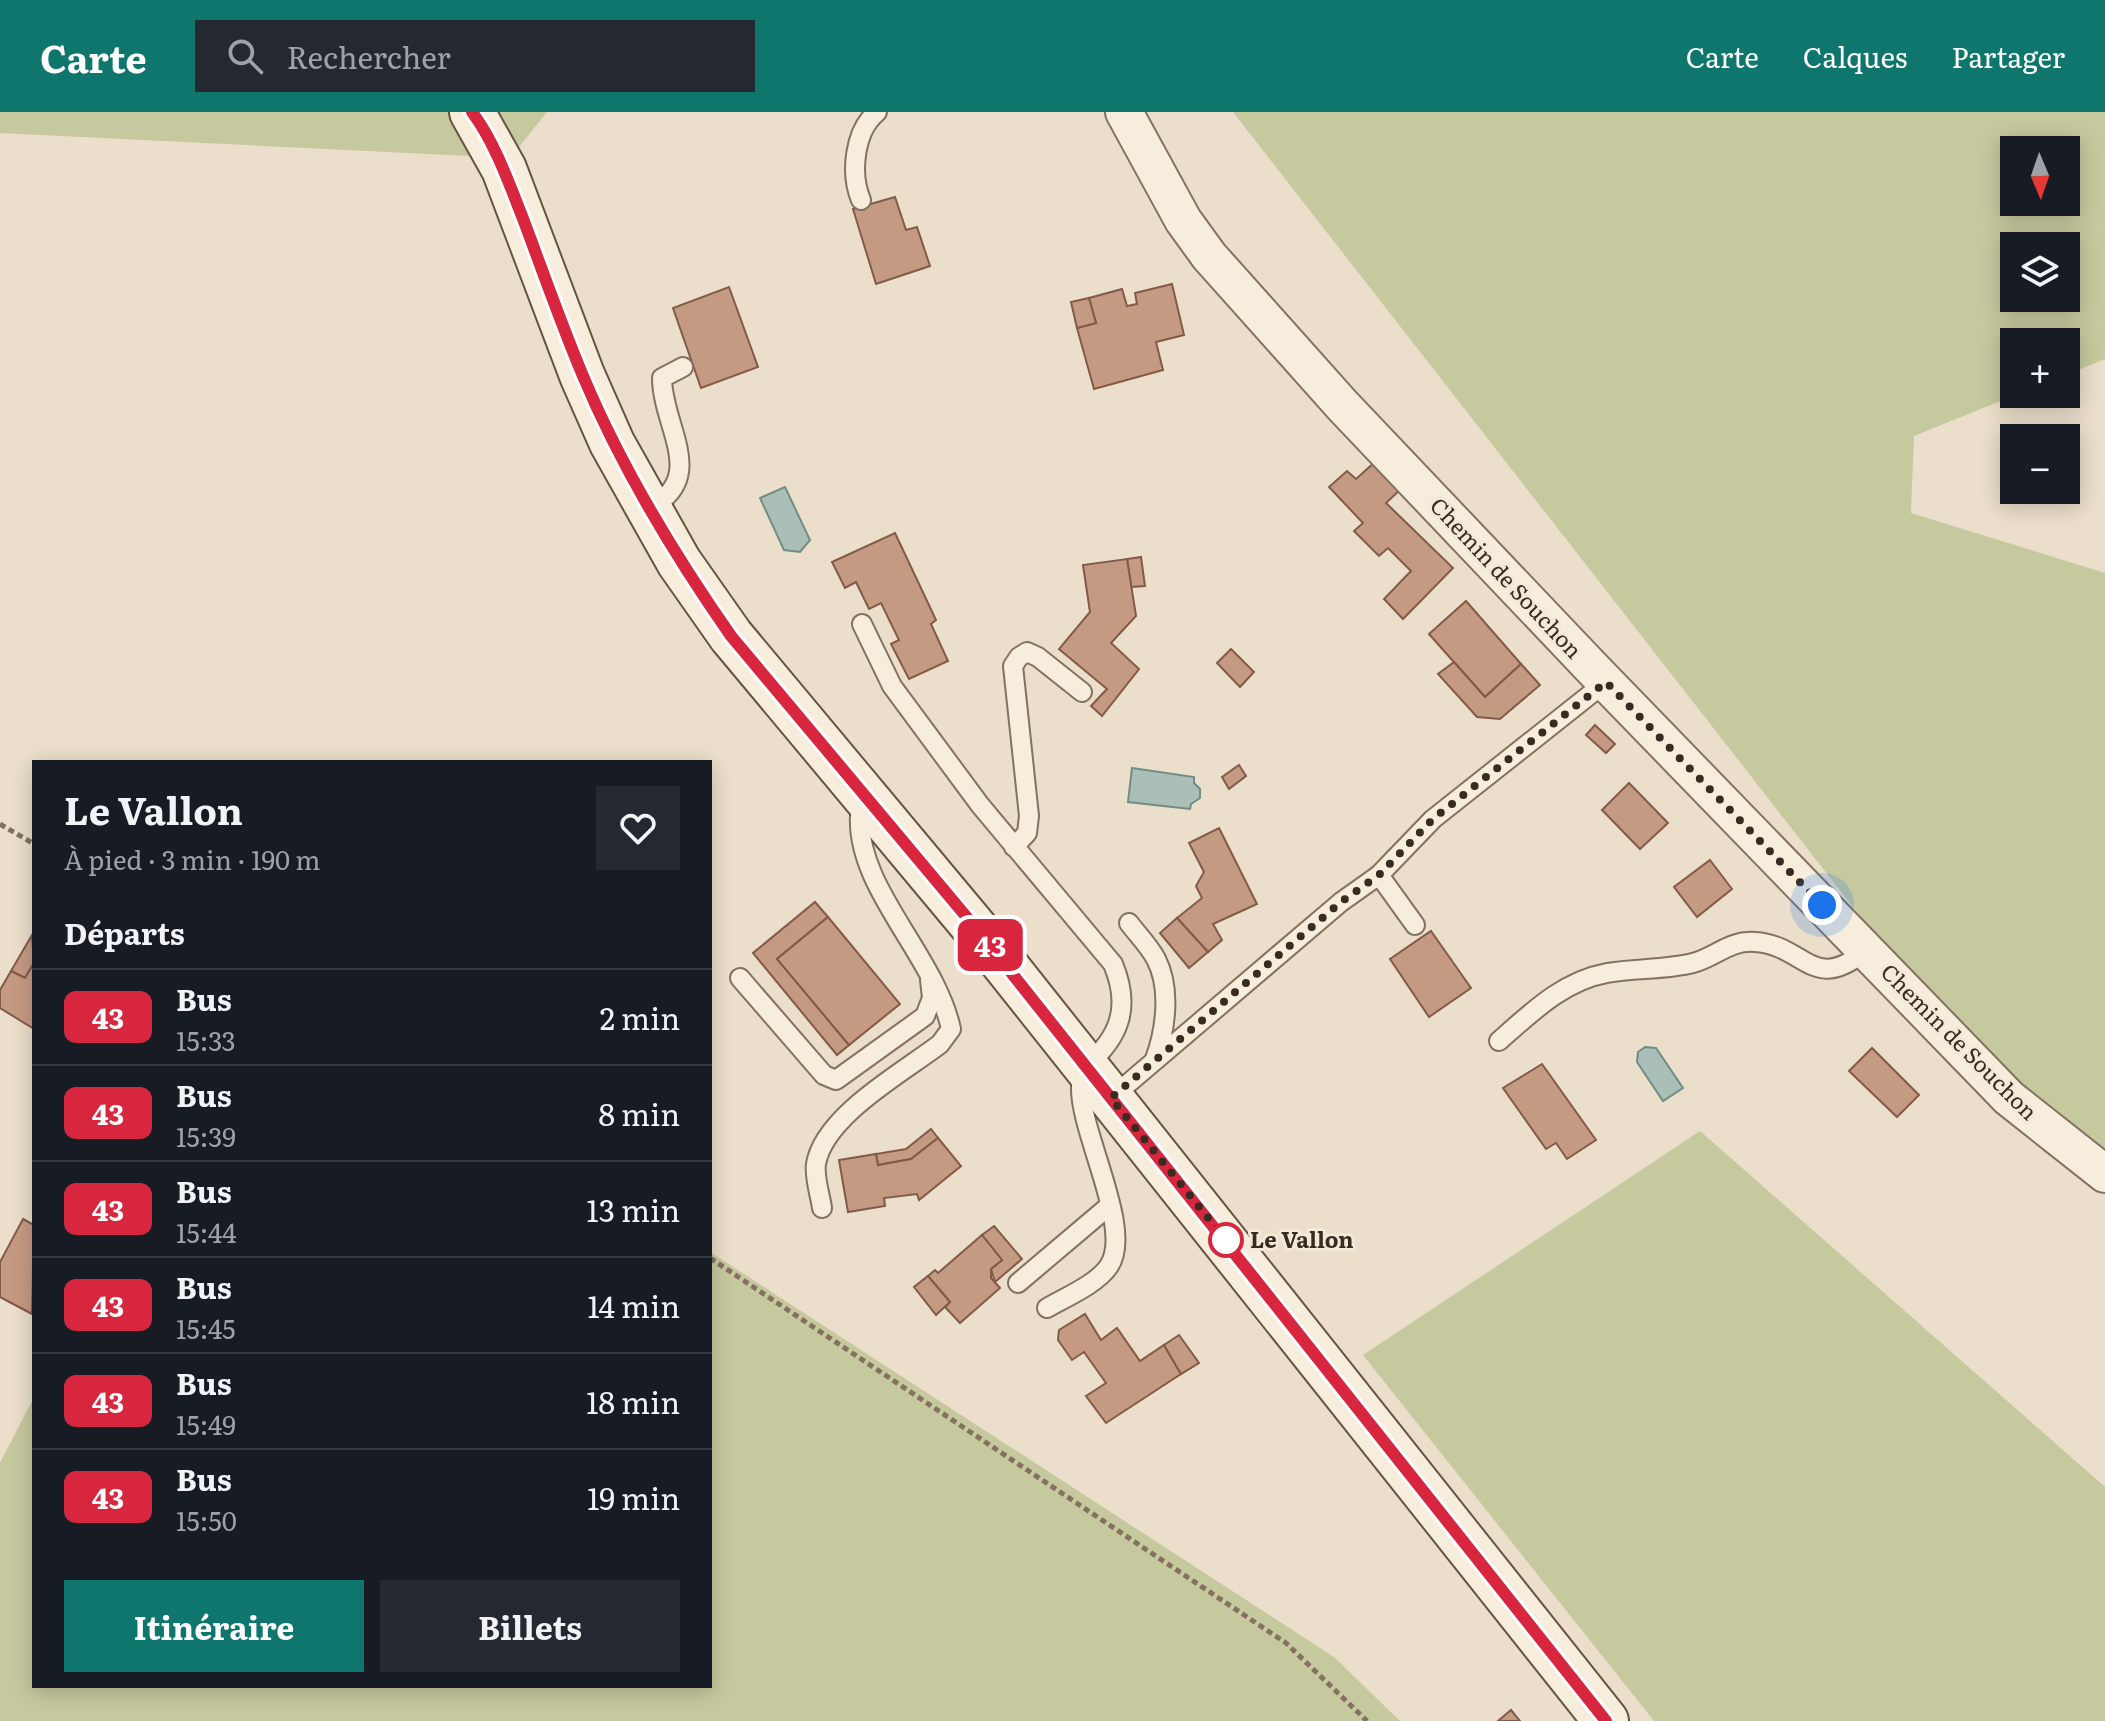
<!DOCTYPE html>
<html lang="fr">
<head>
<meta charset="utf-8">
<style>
	:root { --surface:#171b24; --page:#242831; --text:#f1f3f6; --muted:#9ea1a6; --line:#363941; --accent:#0f766e }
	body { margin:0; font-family:Literata,serif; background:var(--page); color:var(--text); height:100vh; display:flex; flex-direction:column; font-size:30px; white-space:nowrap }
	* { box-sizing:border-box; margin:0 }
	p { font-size:26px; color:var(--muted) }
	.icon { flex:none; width:44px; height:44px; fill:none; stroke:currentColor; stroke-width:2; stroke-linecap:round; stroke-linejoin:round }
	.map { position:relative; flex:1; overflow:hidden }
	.drawer { position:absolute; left:32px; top:648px; width:680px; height:928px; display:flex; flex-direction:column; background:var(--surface); border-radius:0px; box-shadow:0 4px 20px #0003 }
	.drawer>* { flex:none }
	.badge { padding:0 16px; border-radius:12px; font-size:28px; line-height:52px }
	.needle { width:52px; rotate:178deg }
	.controls { position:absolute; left:2000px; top:24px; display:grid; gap:16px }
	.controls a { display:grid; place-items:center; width:80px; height:80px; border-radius:0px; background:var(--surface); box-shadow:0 4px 20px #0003; font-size:40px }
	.you { position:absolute; width:40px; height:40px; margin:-20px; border:6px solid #fff; border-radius:50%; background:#1a73e8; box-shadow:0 0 0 12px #1a73e833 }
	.map>.badge { position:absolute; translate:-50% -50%; box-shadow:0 0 0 4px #fff }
	h2 { padding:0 32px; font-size:30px; line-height:72px }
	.round { display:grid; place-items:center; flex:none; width:84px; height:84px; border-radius:0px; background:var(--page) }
	.headline { display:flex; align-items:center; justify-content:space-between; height:136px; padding:0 32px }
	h1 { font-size:38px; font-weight:700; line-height:60px }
	.cta { display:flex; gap:16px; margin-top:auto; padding:16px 32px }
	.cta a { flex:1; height:92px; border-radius:0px; background:var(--accent); color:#fff; font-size:32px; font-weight:700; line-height:92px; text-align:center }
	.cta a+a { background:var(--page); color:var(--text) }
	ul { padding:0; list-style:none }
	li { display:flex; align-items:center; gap:24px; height:96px; padding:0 32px; border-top:2px solid var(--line) }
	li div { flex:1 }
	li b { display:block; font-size:30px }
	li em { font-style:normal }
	li .badge { min-width:88px; font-weight:700; text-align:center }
	header { display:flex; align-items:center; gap:48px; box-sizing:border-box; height:112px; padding:0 40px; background:var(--accent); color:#fff }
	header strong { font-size:38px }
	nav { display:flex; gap:44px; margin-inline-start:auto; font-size:28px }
	.search { width:560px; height:72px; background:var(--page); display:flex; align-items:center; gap:20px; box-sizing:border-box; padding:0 28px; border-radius:0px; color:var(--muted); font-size:30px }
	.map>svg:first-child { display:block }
</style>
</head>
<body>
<header>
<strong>Carte</strong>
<div class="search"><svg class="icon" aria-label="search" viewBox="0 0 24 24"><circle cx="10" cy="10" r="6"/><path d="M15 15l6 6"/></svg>Rechercher</div>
<nav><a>Carte</a><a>Calques</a><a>Partager</a></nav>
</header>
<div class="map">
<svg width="2105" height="1609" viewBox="0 0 2105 1609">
	<rect width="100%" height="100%" fill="#ebdeca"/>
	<g fill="#c6c89e" fill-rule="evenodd">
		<polygon points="0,0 547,0 510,46 0,21"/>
		<path d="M1233 0H2105V247L2066 263V230H2014V282H2018L1914 324 1911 401 2105 461V1080L2044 1040ZM2014 38H2066V90H2014ZM2014 134H2066V186H2014Z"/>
		<polygon points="1700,1019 2105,1375 2105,1609 1654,1609 1363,1243"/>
		<polygon points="710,1140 1334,1545 1400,1609 0,1609 0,1351 34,1285 34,1574 710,1574"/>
	</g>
	<g fill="#aabfb8" stroke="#718d84" stroke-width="2">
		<polygon points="785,375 810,428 800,440 784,438 760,386"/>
		<polygon points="1132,656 1194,665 1194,671 1200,677 1200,686 1191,692 1190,697 1128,690"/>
		<polygon points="1645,935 1656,936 1683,976 1663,989 1637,950 1638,940"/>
	</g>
	<g fill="#c59a83" stroke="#825b48" stroke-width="2">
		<polygon points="895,85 906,118 917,115 930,154 876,172 853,97"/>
		<polygon points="1172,172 1184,223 1156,230 1163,258 1094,277 1077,216 1096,211 1089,186 1122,177 1127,194 1137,192 1135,181"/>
		<polygon points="729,175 758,255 701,276 673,196"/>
		<polygon points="1089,186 1096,211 1077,216 1071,190"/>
		<polygon points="1375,350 1401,377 1386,391 1453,456 1403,507 1384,487 1411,459 1388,436 1379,444 1354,419 1363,411 1329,375 1347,359 1356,367"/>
		<polygon points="895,421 936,508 931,512 948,549 909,567 891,532 899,528 881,491 869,497 856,470 845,476 832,450"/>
		<polygon points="1141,445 1145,474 1131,475 1127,447"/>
		<polygon points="1127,447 1136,504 1111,531 1139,557 1102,604 1091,594 1107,577 1059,537 1090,500 1083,453"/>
		<polygon points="1466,489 1521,552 1485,585 1429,522"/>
		<polygon points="1231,537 1254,560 1240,575 1217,551"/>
		<polygon points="1454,550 1485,585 1521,552 1540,573 1500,607 1477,605 1438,562"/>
		<polygon points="1595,613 1615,632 1606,641 1586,623"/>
		<polygon points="1239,653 1246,664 1229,677 1222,665"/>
		<polygon points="1629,671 1668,711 1640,737 1602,698"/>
		<polygon points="1219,716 1257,792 1213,812 1222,828 1208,840 1177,806 1202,786 1196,774 1204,760 1189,731"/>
		<polygon points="1710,748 1732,777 1697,805 1674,775"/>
		<polygon points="815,790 828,805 777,847 849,933 837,943 753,841"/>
		<polygon points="828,805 900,892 849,933 777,847"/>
		<polygon points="1177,806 1208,840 1189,856 1160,821"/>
		<polygon points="1431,819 1471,876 1429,905 1390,847"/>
		<polygon points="32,823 34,851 25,866 11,859"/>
		<polygon points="34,851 34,917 0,896 0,878 11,859 25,866"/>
		<polygon points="1872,936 1919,983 1897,1005 1849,959"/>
		<polygon points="1542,952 1596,1028 1567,1047 1556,1031 1546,1037 1503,976"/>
		<polygon points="931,1017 938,1026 911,1047 878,1053 876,1042 906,1037"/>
		<polygon points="938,1026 961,1054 919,1088 917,1082 884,1086 885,1094 848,1100 839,1048 876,1042 878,1053 911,1047"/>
		<polygon points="23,1107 34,1113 32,1202 0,1185 0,1150"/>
		<polygon points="994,1114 1022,1147 995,1170 991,1157 1002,1148 982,1123"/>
		<polygon points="982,1123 1002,1148 991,1157 991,1166 1000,1176 960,1211 945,1195 950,1190 928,1164 935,1158 938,1161"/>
		<polygon points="928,1164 950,1190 936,1203 914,1175"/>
		<polygon points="1085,1202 1101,1228 1117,1216 1140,1249 1164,1233 1181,1262 1106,1311 1086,1284 1106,1271 1084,1240 1072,1248 1058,1228 1059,1218"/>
		<polygon points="1179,1223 1199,1251 1181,1262 1164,1233"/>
		<polygon points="1511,1598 1520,1609 1498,1609"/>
	</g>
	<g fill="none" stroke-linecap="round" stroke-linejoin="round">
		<defs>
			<g id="service">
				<path d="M861 88C850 62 854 19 877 0"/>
				<path d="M647 397C710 367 662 315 662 266L683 255"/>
				<path d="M862 512 892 574 980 693 1113 852C1131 895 1120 925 1086 954"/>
				<polyline points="1014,735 1027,721 1029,704 1013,554 1019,545 1027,540 1038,545 1082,580"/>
				<polyline points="1379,763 1415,813"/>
				<path d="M1129 811C1138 823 1149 834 1156 847 1171 876 1166 917 1155 947"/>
				<polyline points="740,866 824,963 836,968 925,904 932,886 930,868"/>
				<path d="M1499 929C1532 900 1563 869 1607 861 1635 856 1665 858 1693 851 1716 845 1729 828 1755 830 1805 833 1813 883 1866 838"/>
				<polyline points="1111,986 1341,790 1379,763 1433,707 1606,570"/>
				<path d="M822 1096C820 1082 814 1065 816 1052 824 1004 902 961 940 932L951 917C935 843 856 776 860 704L873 694"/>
				<polyline points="1018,1171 1109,1094"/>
				<path d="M1047 1196C1066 1185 1097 1172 1109 1154 1134 1117 1079 1020 1081 974L1092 967"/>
			</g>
			<polyline id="minor" points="1124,0 1183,108 1209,144 1343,294 1592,556 2009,986 2105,1062"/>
			<polyline id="secondary" points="472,0 504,57 582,263 612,331 679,450 731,524 994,839 1606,1609"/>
		</defs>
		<use href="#service" stroke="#857160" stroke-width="22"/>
		<use href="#minor" stroke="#857160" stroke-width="40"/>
		<use href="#secondary" stroke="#675343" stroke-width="48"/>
		<g stroke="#857160" stroke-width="5" stroke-dasharray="6 4" stroke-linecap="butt">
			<polyline points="0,712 34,732"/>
			<polyline points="710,1146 1286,1531 1367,1609"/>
		</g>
		<use href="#service" stroke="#f6eddc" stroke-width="18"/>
		<use href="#minor" stroke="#f6eddc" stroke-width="36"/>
		<use href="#secondary" stroke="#f6eddc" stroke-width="44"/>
	</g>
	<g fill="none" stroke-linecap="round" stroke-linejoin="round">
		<defs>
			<path id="line" d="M472 0C495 31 508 69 522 104 542 157 561 212 583 264 622 357 673 441 731 524L975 815 1606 1609"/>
		</defs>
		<use href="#line" stroke="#fff" stroke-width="18"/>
		<use href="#line" stroke="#d7263d" stroke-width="12"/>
		<polyline stroke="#372b22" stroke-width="8" stroke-dasharray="0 14.4" points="1226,1128 1111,986 1341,790 1379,763 1433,707 1606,570 1822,793"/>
	</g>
	<circle fill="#fff" stroke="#d7263d" stroke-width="4" cx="1226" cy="1128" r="16"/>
	<g text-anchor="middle" stroke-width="6" stroke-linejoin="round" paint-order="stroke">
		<g font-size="22" fill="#372b22" stroke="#f3e9d8">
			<text transform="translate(1506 466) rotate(47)" y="8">Chemin de Souchon</text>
			<text transform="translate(1959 930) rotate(45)" y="8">Chemin de Souchon</text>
		</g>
		<g font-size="22" font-weight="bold" fill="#372b22" stroke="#f3e9d8" text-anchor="start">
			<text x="1250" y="1136">Le Vallon</text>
		</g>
	</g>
</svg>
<div class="controls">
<a><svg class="needle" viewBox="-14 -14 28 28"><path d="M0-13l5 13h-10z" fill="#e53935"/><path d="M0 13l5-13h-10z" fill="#9ea1a6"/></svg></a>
<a><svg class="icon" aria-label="layers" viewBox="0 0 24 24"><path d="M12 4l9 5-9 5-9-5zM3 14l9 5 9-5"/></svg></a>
<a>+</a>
<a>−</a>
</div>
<div class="you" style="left:1822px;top:793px"></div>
<b class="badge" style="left:990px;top:833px;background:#d7263d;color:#fff">43</b>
<section class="drawer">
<div class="headline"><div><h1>Le Vallon</h1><p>À pied · 3 min · 190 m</p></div><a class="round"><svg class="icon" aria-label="heart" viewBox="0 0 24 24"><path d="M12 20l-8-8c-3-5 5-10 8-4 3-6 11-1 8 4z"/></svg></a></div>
<h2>Départs</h2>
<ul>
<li><span class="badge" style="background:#d7263d;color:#fff">43</span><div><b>Bus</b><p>15:33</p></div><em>2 min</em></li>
<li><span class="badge" style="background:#d7263d;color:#fff">43</span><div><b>Bus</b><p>15:39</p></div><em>8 min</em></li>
<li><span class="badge" style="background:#d7263d;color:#fff">43</span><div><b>Bus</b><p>15:44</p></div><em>13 min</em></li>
<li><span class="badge" style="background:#d7263d;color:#fff">43</span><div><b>Bus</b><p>15:45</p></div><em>14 min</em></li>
<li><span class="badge" style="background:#d7263d;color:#fff">43</span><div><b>Bus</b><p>15:49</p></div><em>18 min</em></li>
<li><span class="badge" style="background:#d7263d;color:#fff">43</span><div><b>Bus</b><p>15:50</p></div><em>19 min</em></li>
</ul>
<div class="cta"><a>Itinéraire</a><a>Billets</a></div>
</section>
</div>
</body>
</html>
